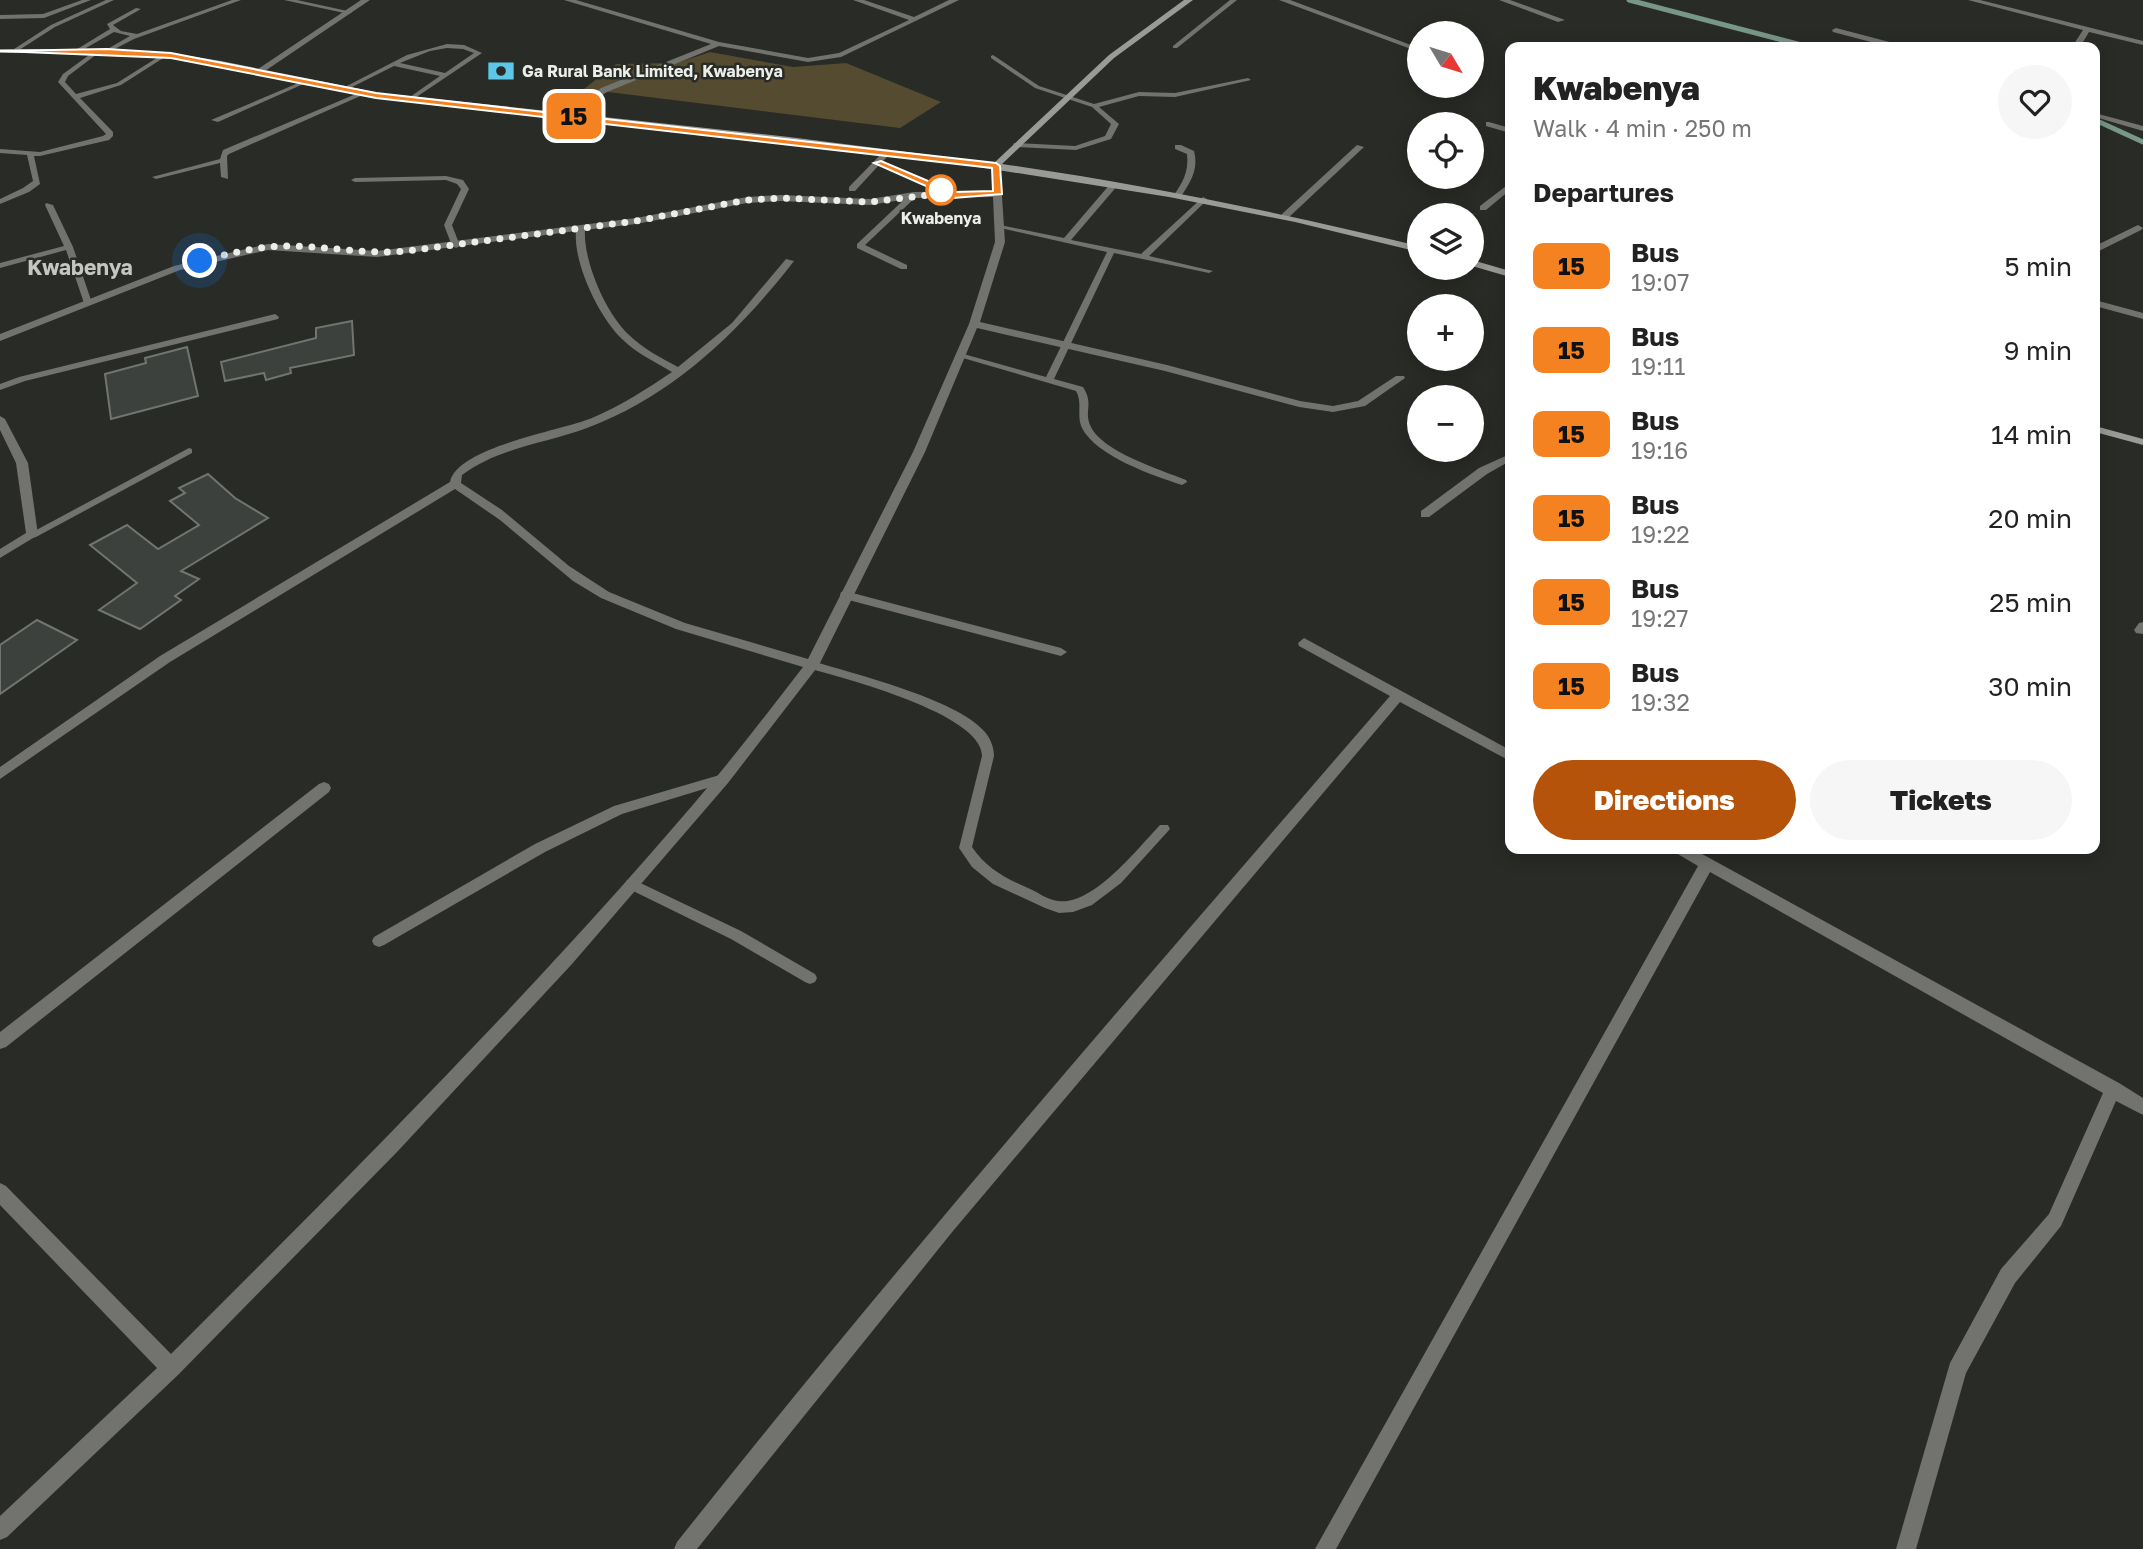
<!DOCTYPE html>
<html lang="en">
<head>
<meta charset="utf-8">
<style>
	:root { --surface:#fff; --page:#f6f6f6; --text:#222; --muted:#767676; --accent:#b45309 }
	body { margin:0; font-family:"Golos Text",sans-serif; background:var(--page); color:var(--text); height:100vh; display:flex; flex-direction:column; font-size:26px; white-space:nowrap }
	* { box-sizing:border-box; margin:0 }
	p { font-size:23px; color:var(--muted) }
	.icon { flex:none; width:38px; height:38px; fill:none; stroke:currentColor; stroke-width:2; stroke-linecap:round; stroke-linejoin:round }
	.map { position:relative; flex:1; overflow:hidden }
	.sheet { position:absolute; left:1505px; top:42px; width:595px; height:812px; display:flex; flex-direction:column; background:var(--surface); border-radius:14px; box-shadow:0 4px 18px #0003 }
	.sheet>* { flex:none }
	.badge { padding:0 14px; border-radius:10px; font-size:24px; line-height:46px }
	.needle { width:46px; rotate:128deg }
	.controls { position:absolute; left:1407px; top:21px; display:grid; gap:14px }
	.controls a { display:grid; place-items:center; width:77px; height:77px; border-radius:50%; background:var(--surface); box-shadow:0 4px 18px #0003; font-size:35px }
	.you { position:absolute; width:35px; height:35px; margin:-18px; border:5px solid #fff; border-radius:50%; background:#1a73e8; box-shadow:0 0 0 10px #1a73e833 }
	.map>.badge { position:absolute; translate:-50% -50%; box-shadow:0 0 0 4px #fff }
	h2 { padding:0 28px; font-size:26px; line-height:63px }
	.round { display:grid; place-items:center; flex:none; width:74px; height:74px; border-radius:37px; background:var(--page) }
	.overview { display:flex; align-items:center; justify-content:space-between; height:119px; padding:0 28px }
	h1 { font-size:33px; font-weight:800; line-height:52px }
	.primary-button { display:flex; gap:14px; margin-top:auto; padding:14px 28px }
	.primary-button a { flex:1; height:80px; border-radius:42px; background:var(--accent); color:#fff; font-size:28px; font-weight:800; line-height:80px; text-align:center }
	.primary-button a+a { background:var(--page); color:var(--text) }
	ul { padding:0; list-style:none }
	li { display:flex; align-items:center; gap:21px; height:84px; padding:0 28px }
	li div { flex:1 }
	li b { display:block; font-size:26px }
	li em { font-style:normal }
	li .badge { min-width:77px; font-weight:700; text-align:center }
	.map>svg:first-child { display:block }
</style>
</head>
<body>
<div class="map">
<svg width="2143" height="1549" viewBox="0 0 2143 1549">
	<rect width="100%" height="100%" fill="#292b26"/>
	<polygon fill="#544b31" points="710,52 793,67 846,63 941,102 900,128 584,89 616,64 677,63"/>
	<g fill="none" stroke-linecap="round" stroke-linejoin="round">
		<g stroke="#789689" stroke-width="5">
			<polyline points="1629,0 1809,47"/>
			<polyline points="2095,120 2143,142"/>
		</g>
	</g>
	<g fill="#3d413d" stroke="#707570" stroke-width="2">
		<polygon points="352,321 354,355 290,368 291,373 266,380 264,373 225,381 221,362 316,338 316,328"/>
		<polygon points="187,347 198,396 111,419 105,374 146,363 145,358"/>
		<polygon points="208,474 235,498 268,518 181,571 199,579 175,596 181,600 140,629 99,610 137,583 90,545 127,525 158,549 199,525 170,501 185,493 179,488"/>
		<polygon points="37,620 77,640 0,694 0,645"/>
	</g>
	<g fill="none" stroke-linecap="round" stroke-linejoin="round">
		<g fill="#72726f" fill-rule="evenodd">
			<polygon points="82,0 91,0 44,18 0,19 0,15 43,14"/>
			<polygon points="106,0 114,0 55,27 16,52 11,51 51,25"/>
			<polygon points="232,0 241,0 134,39 109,52 104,51 130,36 114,32 79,52 74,51 110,29 107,24 136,8 141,9 113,25 121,31 137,34"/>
			<polygon points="284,0 297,0 352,12 349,14"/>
			<polygon points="1230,0 1237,0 1177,48 1173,48 1173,46"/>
			<path d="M447 44 464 45 482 53 412 100 407 99 440 76 394 66 344 91 339 90 407 55ZM447 48 463 49 474 53 445 73 400 63 430 51Z"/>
			<polygon points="96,50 101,51 68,76 65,82 76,94 117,83 163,54 168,55 121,85 80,98 113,132 113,136 109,140 40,156 34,156 40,184 29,192 0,204 0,199 23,188 33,181 27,155 0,153 0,149 40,152 103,136 106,134 58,82 63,74"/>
			<polygon points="993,55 1039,86 1094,104 1139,92 1175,93 1248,78 1251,80 1175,97 1139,96 1099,107 1119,124 1111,139 1076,150 1017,147 1013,145 1014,143 1075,146 1105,136 1111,124 1092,107 1035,88 991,58 991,56"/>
			<polygon points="303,81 308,82 218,122 211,120"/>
			<polygon points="363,91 366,93 365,94 229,154 227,156 228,179 221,177 220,163 156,179 152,177 220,159 223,150"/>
			<path d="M1175 145H1181L1194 151C1199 170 1190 183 1180 198H1177L1173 196C1183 183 1189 171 1187 154L1175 149Z"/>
			<polygon points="1357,145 1364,147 1288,218 1282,218 1282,214"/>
			<polygon points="885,150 892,152 883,161 957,195 950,197 879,165 855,191 849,191 849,187"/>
			<polygon points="446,176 463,180 469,189 452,225 460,246 456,248 452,246 444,225 461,189 457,184 446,180 355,182 351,180 355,178"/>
			<path d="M1111 183 1118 185 1071 240 1141 254 1203 197 1207 199 1206 201 1149 256 1213 271 1209 273 1114 253 1054 379 1083 387C1094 404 1084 410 1090 425 1100 451 1161 470 1186 480L1187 482 1182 485C1154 476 1096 456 1082 428 1076 416 1083 403 1076 391L956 356 960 353 1046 377 1107 252 996 227 1000 225 1064 238Z"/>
			<polygon points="911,193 918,195 865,245 907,265 907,269 901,269 857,248 857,244"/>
			<polygon points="46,203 53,205 73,247 92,303 91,305 84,303 66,250 0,268 0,263 64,246 45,205"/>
			<polygon points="275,314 279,317 278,319 25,381 0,390 0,384 19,377"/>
			<polygon points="189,448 192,449 192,453 36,537 32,538 27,535"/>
			<polygon points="845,591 1061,648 1067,652 1061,656 841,598 840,595 841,592"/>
			<path d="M812 661C855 674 956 699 984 731 990 737 994 747 994 756L972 847C986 868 1005 878 1028 888 1038 892 1047 900 1058 901 1093 906 1137 849 1160 825H1168L1170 829 1121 883 1092 905 1073 912 1059 913 1045 908 993 884 972 867 959 848 982 756C983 714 843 678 808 668L806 665Z"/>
			<polygon points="723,774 727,776 729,779 727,782 622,814 545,852 384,945 379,947 374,945 372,941 374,937 535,844 614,806"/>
			<polygon points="632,879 741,931 815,974 817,978 815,982 810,984 805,982 731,939 627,888 625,884 627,880"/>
		</g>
		<g fill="#72726f" fill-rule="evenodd">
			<polygon points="361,0 370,0 262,73 255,71"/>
			<polygon points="564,0 576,0 719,42 808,58 839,53 909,20 853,0 864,0 914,17 949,0 959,0 841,57 808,62 719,46 607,92 567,117 563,115 564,113 601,88 711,44"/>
			<polygon points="1279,0 1290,0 1419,48 1419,52"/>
			<polygon points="1499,0 1510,0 1565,20 1558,22"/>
			<polygon points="1968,0 1980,0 2143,41 2143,45 2089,32 2080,47 2072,47 2083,30"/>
			<polygon points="1836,28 1901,45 1902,47 1890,47 1833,32 1832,30"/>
			<polygon points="1765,43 1769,45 1767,47 1758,47"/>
			<polygon points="2095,113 2143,126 2143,131 2095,117"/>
			<polygon points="1489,122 1510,128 1510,133 1486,126 1486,122"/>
			<path d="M996 163 1000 166 1005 242 980 322 1167 365 1300 401 1333 406 1358 401 1396 376H1404L1405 378 1365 406 1333 412 1299 407 1165 371 977 328 925 452 819 665 728 783 572 964 397 1152 178 1375 7 1537 0 1540V1516L157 1368 0 1205V1183L6 1186 171 1354C358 1167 547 979 718 775 747 740 775 703 803 667L676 629 601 598 573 581 500 520 455 489 170 662 0 779V767L160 656 450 482C457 447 560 431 592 418 620 406 647 389 672 372 655 362 636 353 622 339 599 317 573 263 576 231L377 257 268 250 180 270 0 341V334L174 266 268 244 377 251 636 218 747 197 781 195 870 199 914 192 993 191 992 166ZM993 197 995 242 969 324 913 452 808 659 685 623 609 592 569 566 502 510 461 483 462 475C500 447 544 444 587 428 673 396 739 332 794 261L786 259 732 323 678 367C661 358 642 348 628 334 606 313 583 261 585 230L636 224 747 203 781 201 870 205 914 198Z"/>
			<polygon points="1510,183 1510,190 1486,210 1480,210 1480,206"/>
			<polygon points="2138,225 2143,228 2141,230 2095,253 2095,246"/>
			<polygon points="2095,300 2143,313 2143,319 2095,306"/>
			<polygon points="0,416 5,419 28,463 38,535 0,558 0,549 26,533 16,463 0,430"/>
			<polygon points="1510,454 1510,461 1487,474 1429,517 1421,517 1421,511 1479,468"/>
			<polygon points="2143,622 2143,634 2136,633 2134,630 2139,623"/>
			<path d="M1304 638 1510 750V761L1400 702 953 1231 697 1549H674L677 1542C906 1253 1149 975 1390 696L1299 646 1298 643Z"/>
			<polygon points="324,782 329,784 331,788 329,792 6,1047 0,1049 0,1032 319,784"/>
			<polygon points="1674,849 1693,849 2119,1083 2143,1098 2143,1115 2116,1101 2061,1226 2015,1283 1966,1373 1916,1549 1896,1549 1950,1363 2001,1269 2049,1214 2103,1093 1710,872 1336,1549 1315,1549 1698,866 1676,853"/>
		</g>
		<g fill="#9a9b97" fill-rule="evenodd">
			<path d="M1184 0H1193L1114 58 1002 164C1143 184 1281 213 1419 246V252L1295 222 1169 197 916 157 380 98 221 66 170 58 97 53H0V49H97L170 53 221 61 380 93 789 137 994 163 1109 55Z"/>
			<polygon points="1472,260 1510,271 1510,277 1472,266"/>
			<polygon points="2095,426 2143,439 2143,445 2095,432"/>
		</g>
	</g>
	<polygon fill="#f58220" stroke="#fff" stroke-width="2" points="107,49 171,53 376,93 996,163 1000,166 1002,194 953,198 874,163 881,161 954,192 993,191 992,168 376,98 171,58 0,51"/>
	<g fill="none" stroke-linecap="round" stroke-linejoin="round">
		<path stroke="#eceeea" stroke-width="7" stroke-dasharray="0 12.6" d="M200 261C228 254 258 246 287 246 327 246 366 255 407 251L636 221 747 200 781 198 870 202 937 194 941 190"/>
	</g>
	<defs>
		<symbol id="bank-bare" viewBox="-9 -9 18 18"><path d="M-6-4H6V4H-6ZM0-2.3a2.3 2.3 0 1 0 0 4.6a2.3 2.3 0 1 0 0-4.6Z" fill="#5dc7e8" stroke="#292b26" stroke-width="2.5" paint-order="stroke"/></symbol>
	</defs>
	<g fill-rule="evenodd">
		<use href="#bank-bare" x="482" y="52" width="38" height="38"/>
	</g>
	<circle fill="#fff" stroke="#f58220" stroke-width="3.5" cx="941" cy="190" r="14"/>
	<g text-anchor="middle" stroke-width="5" stroke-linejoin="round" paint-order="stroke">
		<g font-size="16" font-weight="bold" fill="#eceeea" stroke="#292b26" text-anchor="start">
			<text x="522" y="77">Ga Rural Bank Limited, Kwabenya</text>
		</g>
		<g font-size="16" font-weight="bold" fill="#eceeea" stroke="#292b26">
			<text x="941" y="224">Kwabenya</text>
		</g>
		<g font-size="21" font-weight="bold" fill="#c4c7c1" stroke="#292b26">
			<text x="80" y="275">Kwabenya</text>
		</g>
	</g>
</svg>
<div class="controls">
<a><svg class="needle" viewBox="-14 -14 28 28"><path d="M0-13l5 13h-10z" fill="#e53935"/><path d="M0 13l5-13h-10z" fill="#767676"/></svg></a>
<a><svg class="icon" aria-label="locate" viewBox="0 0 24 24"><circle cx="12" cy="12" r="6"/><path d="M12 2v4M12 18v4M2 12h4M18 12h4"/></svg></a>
<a><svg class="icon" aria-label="layers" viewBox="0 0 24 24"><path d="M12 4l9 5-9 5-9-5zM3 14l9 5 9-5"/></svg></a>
<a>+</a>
<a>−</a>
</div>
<div class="you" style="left:200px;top:261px"></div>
<b class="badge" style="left:574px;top:116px;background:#f58220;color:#111">15</b>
<section class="sheet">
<div class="overview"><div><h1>Kwabenya</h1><p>Walk · 4 min · 250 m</p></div><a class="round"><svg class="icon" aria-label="heart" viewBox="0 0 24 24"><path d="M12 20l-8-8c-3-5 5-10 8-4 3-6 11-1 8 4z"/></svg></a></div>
<h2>Departures</h2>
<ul>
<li><span class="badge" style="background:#f58220;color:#111">15</span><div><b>Bus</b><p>19:07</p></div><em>5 min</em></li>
<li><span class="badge" style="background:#f58220;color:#111">15</span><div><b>Bus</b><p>19:11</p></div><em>9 min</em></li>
<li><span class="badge" style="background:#f58220;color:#111">15</span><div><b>Bus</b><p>19:16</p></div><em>14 min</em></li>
<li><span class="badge" style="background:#f58220;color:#111">15</span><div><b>Bus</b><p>19:22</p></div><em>20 min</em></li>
<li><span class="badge" style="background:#f58220;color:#111">15</span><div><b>Bus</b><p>19:27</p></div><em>25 min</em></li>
<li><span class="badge" style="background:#f58220;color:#111">15</span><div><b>Bus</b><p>19:32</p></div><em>30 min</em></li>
</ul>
<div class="primary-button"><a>Directions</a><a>Tickets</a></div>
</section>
</div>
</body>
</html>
